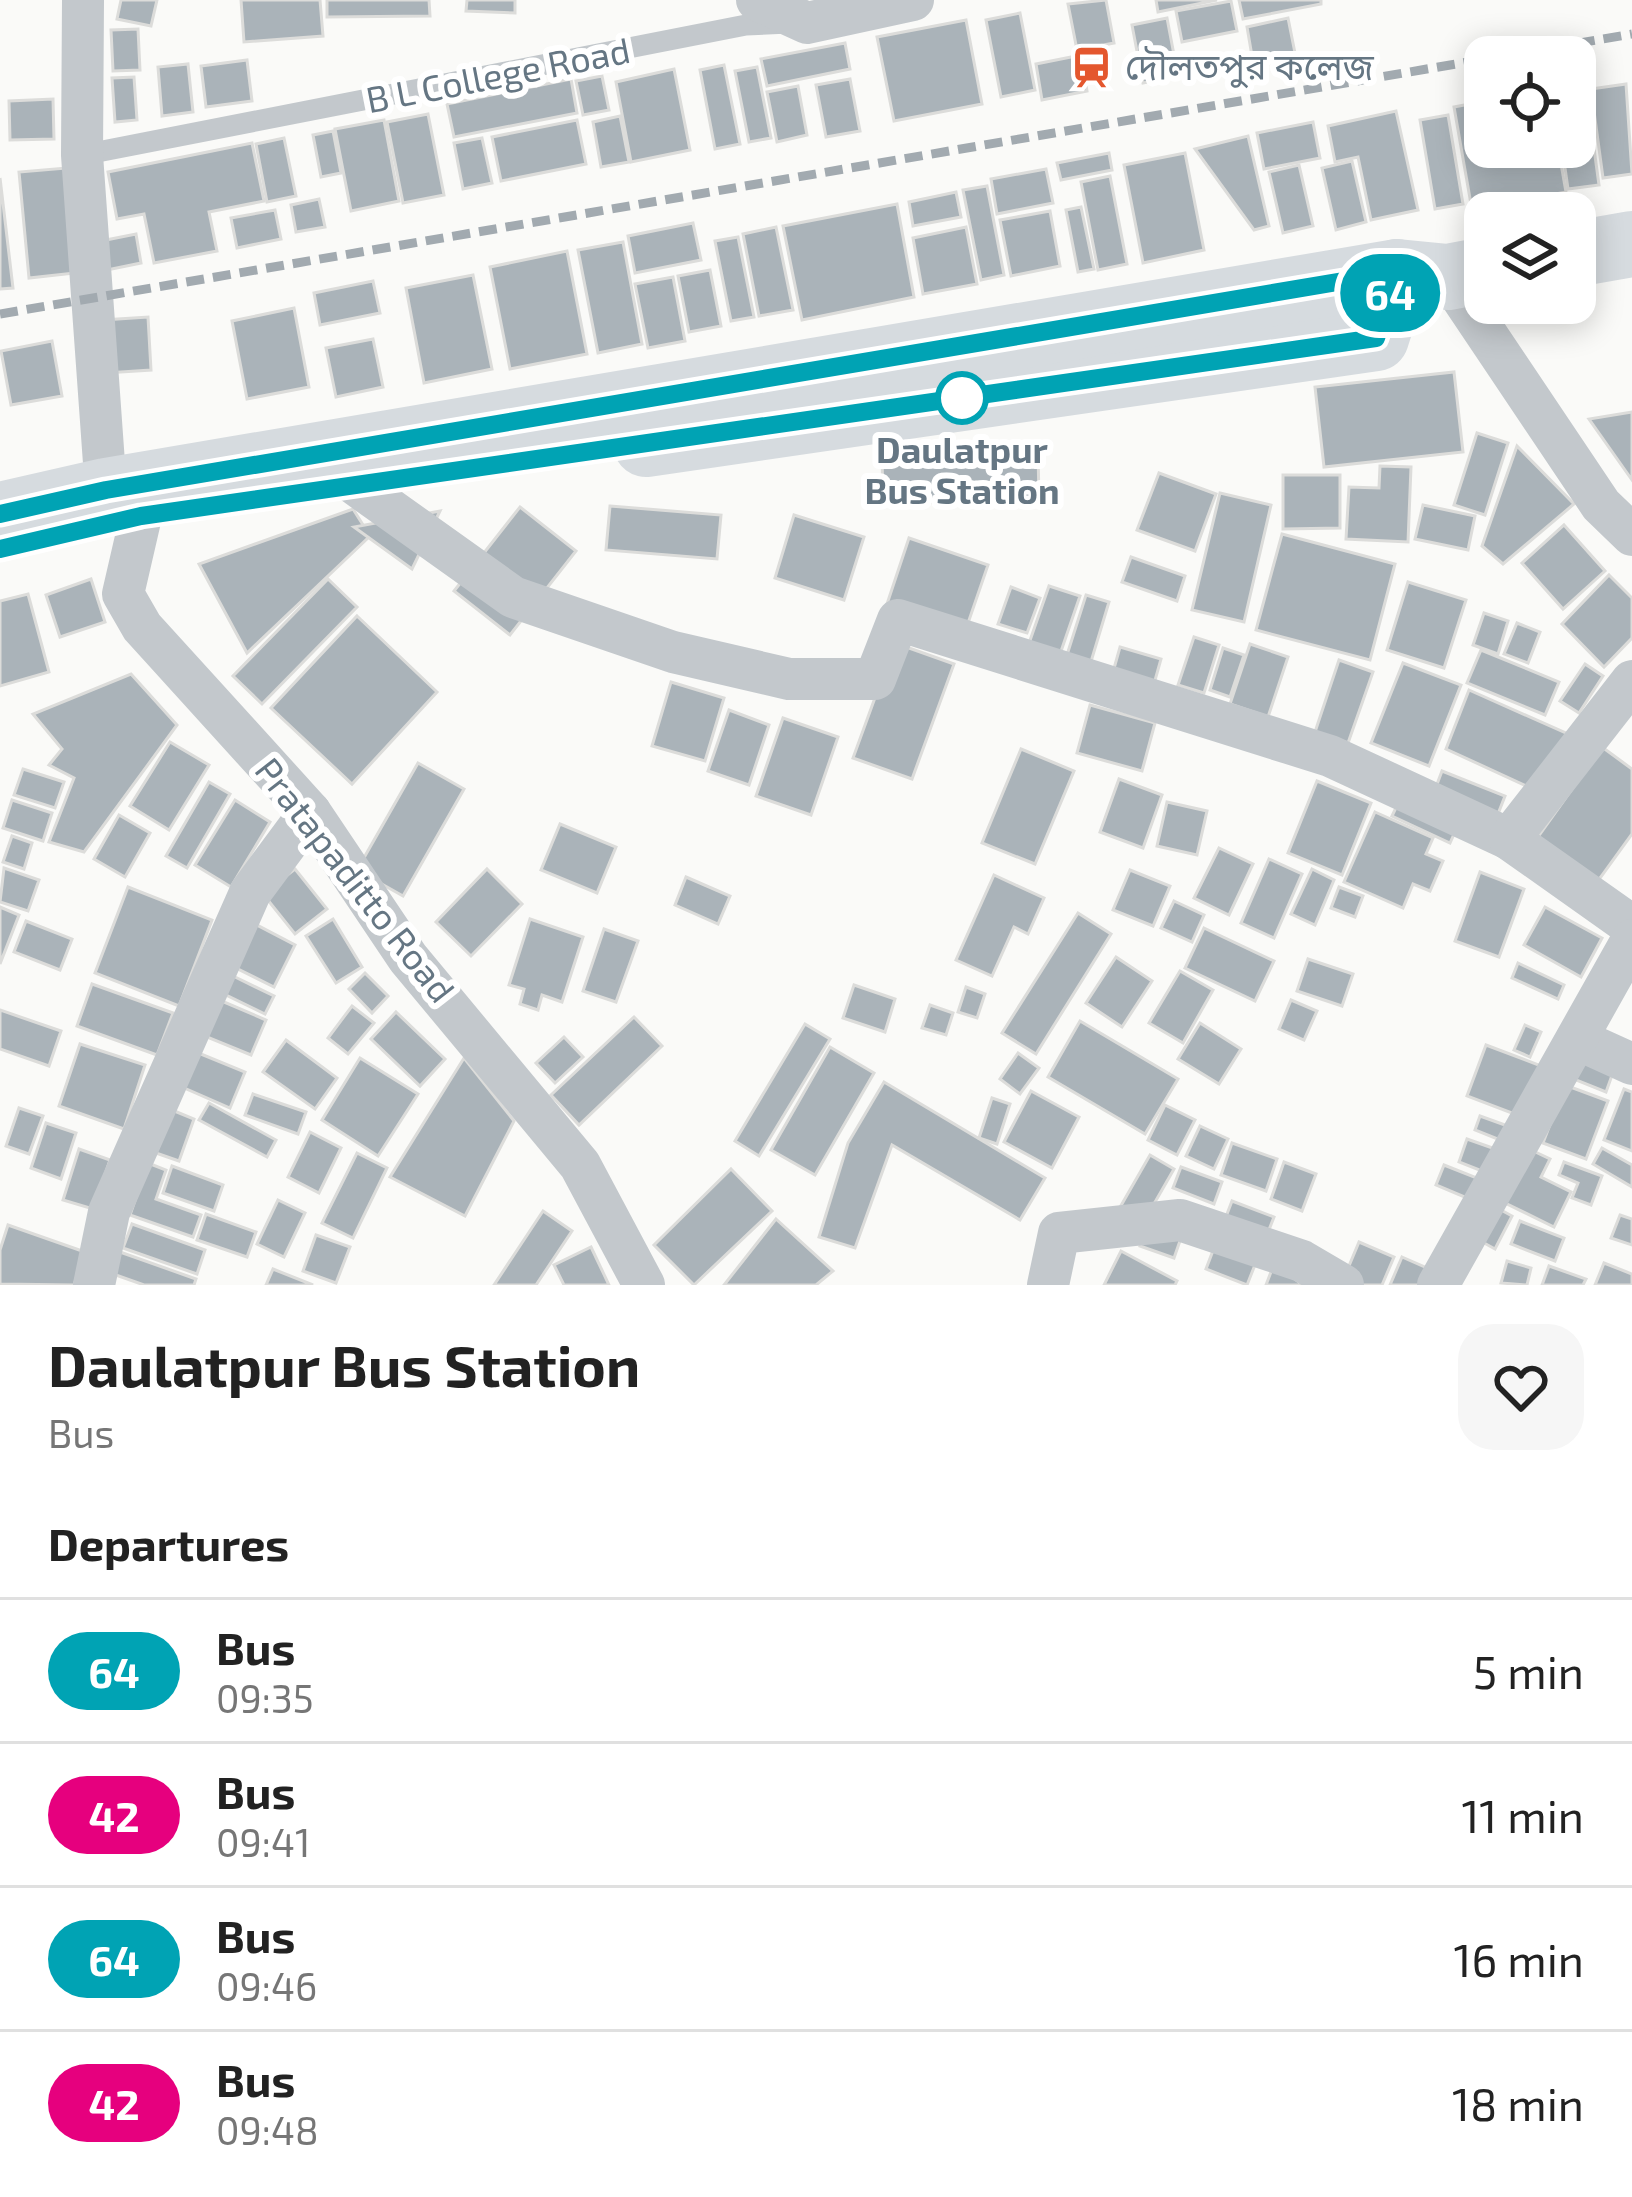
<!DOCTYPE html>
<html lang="en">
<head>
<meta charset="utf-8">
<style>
	:root { --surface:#fff; --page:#f6f6f6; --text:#222; --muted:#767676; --line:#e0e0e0 }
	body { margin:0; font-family:"Exo 2","Noto Sans Bengali",sans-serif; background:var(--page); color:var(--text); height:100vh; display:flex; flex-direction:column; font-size:45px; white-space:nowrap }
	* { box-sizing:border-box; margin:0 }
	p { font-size:39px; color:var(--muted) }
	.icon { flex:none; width:66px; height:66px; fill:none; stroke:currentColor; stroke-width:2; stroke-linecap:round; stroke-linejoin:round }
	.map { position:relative; height:1285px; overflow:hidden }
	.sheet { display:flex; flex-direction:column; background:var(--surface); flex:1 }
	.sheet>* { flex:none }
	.badge { padding:0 24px; border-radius:39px; font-size:42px; line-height:78px }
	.tools { position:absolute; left:1464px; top:36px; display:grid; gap:24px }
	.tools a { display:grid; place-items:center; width:132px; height:132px; border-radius:24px; background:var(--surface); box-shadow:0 6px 30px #0003; font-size:60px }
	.map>.badge { position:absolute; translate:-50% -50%; box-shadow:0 0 0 6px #fff }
	h2 { padding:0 48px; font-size:45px; line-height:108px }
	.round { display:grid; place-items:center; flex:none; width:126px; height:126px; border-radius:36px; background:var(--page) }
	.summary { display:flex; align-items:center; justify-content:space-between; height:204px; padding:0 48px }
	h1 { font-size:57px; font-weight:700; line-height:90px }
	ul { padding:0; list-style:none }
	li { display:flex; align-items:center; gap:36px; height:144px; padding:0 48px; border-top:3px solid var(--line) }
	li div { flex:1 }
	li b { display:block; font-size:45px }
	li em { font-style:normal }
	li .badge { min-width:132px; font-weight:700; text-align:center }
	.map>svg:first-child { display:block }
</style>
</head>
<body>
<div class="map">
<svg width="1632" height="1285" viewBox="0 0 1632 1285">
	<rect width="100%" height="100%" fill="#fafaf8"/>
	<g fill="#aab3b9" stroke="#dcdcda" stroke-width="3">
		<polygon points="121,0 157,0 151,26 117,19"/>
		<polygon points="241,0 320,0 323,36 244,42"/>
		<polygon points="327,0 429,0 430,16 327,17"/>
		<polygon points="467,0 515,0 515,13 466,11"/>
		<polygon points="1106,0 1114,43 1077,50 1068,4"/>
		<polygon points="1156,0 1217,0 1158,12"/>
		<polygon points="1239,0 1321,0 1321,4 1243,19"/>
		<polygon points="1231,1 1237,31 1182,42 1176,11"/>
		<polygon points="1020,13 1035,90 1001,97 986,20"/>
		<polygon points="1167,18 1178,76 1143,83 1132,25"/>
		<polygon points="1288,18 1295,53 1253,62 1247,27"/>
		<polygon points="966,20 982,104 894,121 877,37"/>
		<polygon points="138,29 140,70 113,71 111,30"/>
		<polygon points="845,43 850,69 767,86 761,59"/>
		<polygon points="1081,55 1087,91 1042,100 1036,64"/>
		<polygon points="247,60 252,101 206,107 201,66"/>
		<polygon points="188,64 193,112 162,116 158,67"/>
		<polygon points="724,65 740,144 715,149 700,70"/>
		<polygon points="757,67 771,138 749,142 735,71"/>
		<polygon points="674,69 690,150 631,162 616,82"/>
		<polygon points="602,76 609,110 583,115 576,81"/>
		<polygon points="134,77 137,120 115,122 112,78"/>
		<polygon points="571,79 577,113 454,137 447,104"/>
		<polygon points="850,79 860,131 826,137 816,85"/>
		<polygon points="1626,84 1632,174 1603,178 1591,89"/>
		<polygon points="798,86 807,135 777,142 767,92"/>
		<polygon points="1586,90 1599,185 1568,189 1562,147 1575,147 1575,91"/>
		<polygon points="53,99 54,139 10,140 9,101"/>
		<polygon points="1485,101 1485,147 1558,147 1566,192 1472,210 1454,107"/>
		<polygon points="1396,111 1418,210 1371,220 1358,157 1335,162 1328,126"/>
		<polygon points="428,114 444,195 403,203 387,122"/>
		<polygon points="1448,115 1463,204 1435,209 1420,120"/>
		<polygon points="620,116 629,162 601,167 593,122"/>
		<polygon points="384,120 399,201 351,211 335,129"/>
		<polygon points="577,120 586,164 501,181 492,137"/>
		<polygon points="1313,122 1320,158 1264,169 1257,133"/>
		<polygon points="333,131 341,173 321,177 313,135"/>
		<polygon points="1248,136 1269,226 1254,230 1195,149"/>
		<polygon points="284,138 296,196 267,202 256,144"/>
		<polygon points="482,138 492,183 463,189 454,143"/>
		<polygon points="252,143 264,201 209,212 217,251 154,263 144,214 117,219 108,172"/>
		<polygon points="1109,153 1112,170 1061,180 1057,163"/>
		<polygon points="1185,153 1204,250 1143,263 1124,165"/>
		<polygon points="1352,161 1366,222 1336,230 1322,168"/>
		<polygon points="1299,165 1313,226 1283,233 1269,172"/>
		<polygon points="66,168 75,273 29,278 19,172"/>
		<polygon points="1046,169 1053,203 997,214 991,179"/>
		<polygon points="1110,176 1127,264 1098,270 1081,182"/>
		<polygon points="0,178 13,288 0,289"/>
		<polygon points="987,186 1004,275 981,280 963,190"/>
		<polygon points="956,192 961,217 913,226 909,202"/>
		<polygon points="319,199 325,227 296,232 291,205"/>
		<polygon points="897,204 914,297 802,320 783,226"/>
		<polygon points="1081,207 1094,269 1078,272 1066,210"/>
		<polygon points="275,210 281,239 237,248 231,218"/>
		<polygon points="1050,211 1060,266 1011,276 1000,220"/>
		<polygon points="693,223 701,260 635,273 628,236"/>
		<polygon points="776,227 793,310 759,316 743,234"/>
		<polygon points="966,227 977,284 923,294 913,238"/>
		<polygon points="136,234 141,263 107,270 101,241"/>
		<polygon points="738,237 754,317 731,321 715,241"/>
		<polygon points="623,242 642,344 598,353 578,250"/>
		<polygon points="567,251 587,354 510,369 490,267"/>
		<polygon points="710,270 721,326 689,332 678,276"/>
		<polygon points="473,275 492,369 424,383 406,288"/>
		<polygon points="673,277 685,341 648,348 635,284"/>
		<polygon points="373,281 380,313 320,325 314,293"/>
		<polygon points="294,308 309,387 247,399 232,321"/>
		<polygon points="148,317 151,370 106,373 103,320"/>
		<polygon points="373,339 383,387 336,397 326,348"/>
		<polygon points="52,341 62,396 11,405 1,351"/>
		<polygon points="1454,372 1463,452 1324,467 1315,387"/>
		<polygon points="1632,412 1632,480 1589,419"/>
		<polygon points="1477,433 1508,443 1485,515 1454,505"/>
		<polygon points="1517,446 1574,504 1503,564 1482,546"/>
		<polygon points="1038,451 1039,500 883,504 882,454"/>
		<polygon points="1380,466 1411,467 1408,542 1346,539 1349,487 1379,488"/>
		<polygon points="1159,473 1216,494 1195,551 1137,530"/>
		<polygon points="1283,475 1340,475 1340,528 1283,529"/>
		<polygon points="1220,493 1271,505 1244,622 1192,610"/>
		<polygon points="1423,505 1475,516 1468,550 1415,539"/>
		<polygon points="610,506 721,515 717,559 606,550"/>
		<polygon points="520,507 576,551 510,635 454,591"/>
		<polygon points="353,509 370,536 247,653 199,564"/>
		<polygon points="440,511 412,569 354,527"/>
		<polygon points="794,515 864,537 844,600 775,578"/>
		<polygon points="1564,525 1605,571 1563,609 1522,563"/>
		<polygon points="1282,534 1395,564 1370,660 1256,630"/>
		<polygon points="909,538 988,565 966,629 887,604"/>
		<polygon points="1131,557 1185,576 1177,601 1122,582"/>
		<polygon points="1609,575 1632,598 1632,638 1604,667 1562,624"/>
		<polygon points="91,579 105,622 60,637 46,595"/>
		<polygon points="328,579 357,607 262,704 233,676"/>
		<polygon points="1408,582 1466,600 1444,668 1387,650"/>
		<polygon points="1049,586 1080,596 1058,660 1027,649"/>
		<polygon points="1011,587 1040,598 1027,633 998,624"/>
		<polygon points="28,594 49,672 0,686 0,601"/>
		<polygon points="1086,595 1109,602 1090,665 1066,658"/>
		<polygon points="1484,613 1508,621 1498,654 1473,645"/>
		<polygon points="357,616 437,692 352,784 271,708"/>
		<polygon points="1517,623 1540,632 1528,663 1504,654"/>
		<polygon points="1194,637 1219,645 1204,693 1178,685"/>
		<polygon points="895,643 954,664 912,779 853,758"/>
		<polygon points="1250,644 1288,657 1268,717 1230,704"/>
		<polygon points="1120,647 1161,659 1154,684 1113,672"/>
		<polygon points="1223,648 1244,655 1230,697 1210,690"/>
		<polygon points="1481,650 1559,682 1545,715 1467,683"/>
		<polygon points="1339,660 1373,672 1348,743 1315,732"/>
		<polygon points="1403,663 1461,685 1429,766 1371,743"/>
		<polygon points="1585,664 1603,676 1579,713 1560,701"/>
		<polygon points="131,674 177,725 84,852 49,842 74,778 49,765 62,749 33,714"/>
		<polygon points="671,682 724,698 705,761 652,746"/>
		<polygon points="1469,690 1568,734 1533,789 1446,749"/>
		<polygon points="1090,705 1155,723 1142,771 1077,753"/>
		<polygon points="729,710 769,725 749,785 708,771"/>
		<polygon points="783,718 838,737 811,815 756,796"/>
		<polygon points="170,742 209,765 169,830 130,806"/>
		<polygon points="1602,747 1632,769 1632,834 1598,881 1538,837"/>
		<polygon points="1021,749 1074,771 1035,864 982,843"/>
		<polygon points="418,763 464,789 403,896 357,870"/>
		<polygon points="23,769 64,782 55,808 14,795"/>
		<polygon points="1442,771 1505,796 1496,819 1433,795"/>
		<polygon points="1119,779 1162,795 1143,848 1100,832"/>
		<polygon points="1317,781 1371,803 1342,875 1288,853"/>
		<polygon points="209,782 230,794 187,868 166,856"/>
		<polygon points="1401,797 1459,823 1450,843 1392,816"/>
		<polygon points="12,800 52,813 43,841 3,828"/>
		<polygon points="235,800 270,822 231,887 195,865"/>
		<polygon points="1167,802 1207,811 1197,855 1157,846"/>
		<polygon points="1375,812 1433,838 1426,854 1443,861 1430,891 1413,884 1403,908 1344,882"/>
		<polygon points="119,815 150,833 125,877 94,859"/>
		<polygon points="560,824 616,847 597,893 541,870"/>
		<polygon points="12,836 32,843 24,869 3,862"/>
		<polygon points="1219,848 1253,864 1229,915 1194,898"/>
		<polygon points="1269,859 1302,874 1274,938 1241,923"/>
		<polygon points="4,868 39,880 28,911 0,902"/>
		<polygon points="295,869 327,909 295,934 263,894"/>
		<polygon points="487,869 522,904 471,956 436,922"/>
		<polygon points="1312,869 1334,880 1315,925 1291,914"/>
		<polygon points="1130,870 1170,886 1153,926 1113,910"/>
		<polygon points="1480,872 1524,889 1499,957 1455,941"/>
		<polygon points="994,875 1044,898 1028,934 1014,927 992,976 956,960"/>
		<polygon points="686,877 730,896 718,924 675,905"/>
		<polygon points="128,887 212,920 179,1006 95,973"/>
		<polygon points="1339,887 1363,896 1355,917 1331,908"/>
		<polygon points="1174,901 1204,915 1192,942 1161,928"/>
		<polygon points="0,907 19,915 0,964"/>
		<polygon points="1545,907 1602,938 1581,977 1524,945"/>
		<polygon points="1078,913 1111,934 1036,1054 1002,1033"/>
		<polygon points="333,919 362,967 336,983 306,936"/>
		<polygon points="530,919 583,937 562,1002 542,995 538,1010 520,1004 524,989 509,985"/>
		<polygon points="26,921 72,939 60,970 14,952"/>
		<polygon points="253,923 295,945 274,987 232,966"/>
		<polygon points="1204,928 1274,961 1255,1001 1185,968"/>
		<polygon points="604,929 638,941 616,1002 583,991"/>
		<polygon points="1116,957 1152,981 1122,1027 1086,1003"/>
		<polygon points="1308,959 1353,974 1342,1006 1297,991"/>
		<polygon points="1518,963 1564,985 1558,999 1512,978"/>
		<polygon points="1180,971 1213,990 1183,1043 1149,1023"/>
		<polygon points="365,973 388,996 372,1013 349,989"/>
		<polygon points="231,975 274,996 265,1014 222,993"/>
		<polygon points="92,984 173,1013 157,1055 77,1026"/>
		<polygon points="854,985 895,999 885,1032 843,1018"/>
		<polygon points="966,987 985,994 977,1018 958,1012"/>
		<polygon points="217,999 266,1020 251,1055 202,1035"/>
		<polygon points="1291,1000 1317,1011 1304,1040 1279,1029"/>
		<polygon points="930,1005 953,1013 946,1035 922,1028"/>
		<polygon points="352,1006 374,1023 348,1054 328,1038"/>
		<polygon points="0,1010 61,1031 49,1066 0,1049"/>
		<polygon points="396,1012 445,1059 420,1086 371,1039"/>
		<polygon points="634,1017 662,1046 579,1125 551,1095"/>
		<polygon points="1080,1021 1178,1079 1145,1134 1048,1077"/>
		<polygon points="1200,1023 1241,1049 1219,1084 1178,1059"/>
		<polygon points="805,1024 830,1039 759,1156 735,1141"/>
		<polygon points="1525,1025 1541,1032 1530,1057 1514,1050"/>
		<polygon points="564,1037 583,1057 555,1083 536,1063"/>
		<polygon points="286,1040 337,1078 315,1109 263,1072"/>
		<polygon points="80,1044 145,1065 124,1129 59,1106"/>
		<polygon points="1486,1045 1544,1067 1525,1118 1467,1096"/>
		<polygon points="830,1047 874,1073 815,1175 771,1150"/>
		<polygon points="196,1052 245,1072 230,1108 182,1087"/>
		<polygon points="1018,1053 1039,1068 1020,1094 1000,1079"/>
		<polygon points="1580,1054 1615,1067 1606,1092 1571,1078"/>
		<polygon points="360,1058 418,1094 378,1156 322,1120"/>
		<polygon points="464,1058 514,1121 465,1216 390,1177"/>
		<polygon points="884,1082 1045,1178 1020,1220 892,1145 855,1248 819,1237 848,1143"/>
		<polygon points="1565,1085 1608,1101 1586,1159 1543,1143"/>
		<polygon points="1624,1089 1632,1092 1632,1151 1604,1140"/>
		<polygon points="1031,1091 1079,1117 1052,1168 1004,1142"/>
		<polygon points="253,1094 306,1112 298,1134 245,1115"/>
		<polygon points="992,1098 1010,1104 997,1144 979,1138"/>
		<polygon points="209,1103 276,1140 267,1157 199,1120"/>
		<polygon points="1165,1105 1195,1120 1177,1155 1148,1140"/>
		<polygon points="19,1108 43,1116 29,1154 6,1146"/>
		<polygon points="172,1110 194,1119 179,1161 156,1153"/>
		<polygon points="1480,1116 1516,1129 1510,1144 1475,1130"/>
		<polygon points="46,1123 76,1133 61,1179 31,1168"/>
		<polygon points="1200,1126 1228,1139 1214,1169 1186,1156"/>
		<polygon points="310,1132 341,1148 319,1193 288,1177"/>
		<polygon points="1467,1139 1501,1151 1492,1175 1459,1162"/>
		<polygon points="1232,1143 1277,1159 1266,1191 1221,1175"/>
		<polygon points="1527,1148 1550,1159 1541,1177 1571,1192 1554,1227 1501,1201"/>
		<polygon points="1602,1148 1632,1165 1632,1187 1593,1164"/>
		<polygon points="79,1149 110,1160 93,1209 63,1200"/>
		<polygon points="357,1153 387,1168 353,1238 322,1223"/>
		<polygon points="1150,1155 1174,1169 1135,1237 1111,1223"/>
		<polygon points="1284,1162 1316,1174 1302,1211 1271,1199"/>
		<polygon points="1564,1162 1602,1176 1591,1205 1572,1198 1578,1183 1559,1175"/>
		<polygon points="148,1163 166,1170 156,1199 201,1215 193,1237 130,1215"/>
		<polygon points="1444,1165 1482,1180 1474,1201 1436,1185"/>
		<polygon points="172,1166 223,1185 214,1211 163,1193"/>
		<polygon points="1181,1167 1222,1182 1214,1204 1173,1188"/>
		<polygon points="731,1169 772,1211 694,1285 654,1245"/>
		<polygon points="278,1200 305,1213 284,1257 257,1244"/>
		<polygon points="1232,1201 1274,1217 1247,1285 1206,1269"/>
		<polygon points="1492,1205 1512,1216 1495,1249 1475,1238"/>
		<polygon points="543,1211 572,1231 536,1285 494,1285"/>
		<polygon points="206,1214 256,1232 247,1257 197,1240"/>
		<polygon points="1620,1215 1632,1219 1632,1245 1611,1238"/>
		<polygon points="776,1219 833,1271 816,1285 724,1285"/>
		<polygon points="1520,1221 1564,1238 1555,1261 1511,1244"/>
		<polygon points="132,1224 205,1250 197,1274 123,1248"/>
		<polygon points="8,1225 85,1252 74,1285 0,1284 0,1250"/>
		<polygon points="1147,1226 1181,1238 1174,1258 1140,1246"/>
		<polygon points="316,1235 350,1247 336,1283 303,1271"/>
		<polygon points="1359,1242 1394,1257 1382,1285 1341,1285"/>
		<polygon points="591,1247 609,1285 564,1285 554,1265"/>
		<polygon points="1121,1251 1177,1281 1175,1285 1104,1285"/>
		<polygon points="120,1252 196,1279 194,1285 144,1285 113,1274"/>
		<polygon points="1402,1257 1434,1271 1427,1285 1390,1285"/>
		<polygon points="1507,1261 1531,1268 1527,1285 1501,1283"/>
		<polygon points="1604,1263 1632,1274 1632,1285 1595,1285"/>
		<polygon points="1274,1264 1303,1285 1266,1285"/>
		<polygon points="1549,1266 1586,1279 1583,1285 1542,1285"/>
		<polygon points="273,1269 313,1285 266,1285"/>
	</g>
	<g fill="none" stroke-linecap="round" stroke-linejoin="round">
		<polyline stroke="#c3c8cc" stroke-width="21" points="82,155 746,25 789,23"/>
		<g stroke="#c3c8cc" stroke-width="42">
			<polyline points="83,0 82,155 106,491 138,500 141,516 123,594 142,627 310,812 408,958 580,1165 644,1285"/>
			<polyline points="757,0 807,23 913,0"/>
			<polyline points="1448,277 1601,505 1632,535"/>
			<polyline points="356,485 513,597 673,652 789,679 875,679 898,620 1330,756 1509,839"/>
			<polyline points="1632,681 1509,839 1632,926"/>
			<polyline points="1577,1039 1632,1064"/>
			<polyline points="94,1285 109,1212 250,893 310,812"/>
			<polyline points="1048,1285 1059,1233 1180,1220 1302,1261 1343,1285"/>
			<polyline points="1438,1285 1632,940"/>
		</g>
		<g stroke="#d6dbdf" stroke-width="66">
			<polyline points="1575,254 1632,244"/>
			<polyline points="646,444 1376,338 1397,272"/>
			<polyline points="0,515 106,491 1397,272 1448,277 1485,270"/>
		</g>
		<g stroke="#a2aab0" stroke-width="9" stroke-dasharray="18 9" stroke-linecap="butt">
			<polyline points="1497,57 1632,34"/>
			<polyline points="0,314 1485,59"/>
		</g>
	</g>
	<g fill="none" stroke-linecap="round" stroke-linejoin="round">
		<defs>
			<polyline id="line" points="0,514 106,490 1397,272 1376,338 141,516 0,549"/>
		</defs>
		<use href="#line" stroke="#fff" stroke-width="27"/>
		<use href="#line" stroke="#00a3b4" stroke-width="18"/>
	</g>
	<defs>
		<symbol id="station-bare" viewBox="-9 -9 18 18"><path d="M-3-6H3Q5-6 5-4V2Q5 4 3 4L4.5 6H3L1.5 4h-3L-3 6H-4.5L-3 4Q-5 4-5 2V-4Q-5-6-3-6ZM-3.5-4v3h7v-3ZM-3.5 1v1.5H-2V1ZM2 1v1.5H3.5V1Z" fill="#e4572e" stroke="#fff" stroke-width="2.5" paint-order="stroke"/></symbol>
	</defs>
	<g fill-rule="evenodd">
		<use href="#station-bare" x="1062" y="38" width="59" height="59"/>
	</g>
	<circle fill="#fff" stroke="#00a3b4" stroke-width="6" cx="962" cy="398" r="24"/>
	<g text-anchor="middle" stroke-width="12" stroke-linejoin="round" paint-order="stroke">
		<g font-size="36" fill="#657683" stroke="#fff" text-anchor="start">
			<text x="1125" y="80">দৌলতপুর কলেজ</text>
		</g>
		<g font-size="36" fill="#657683" stroke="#fff">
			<text transform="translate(498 75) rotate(-11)" y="13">B L College Road</text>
			<text transform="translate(355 880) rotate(52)" y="13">Pratapaditto Road</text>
		</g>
		<g font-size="36" font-weight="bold" fill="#657683" stroke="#fff">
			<text x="962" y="463">Daulatpur<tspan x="962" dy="41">Bus Station</tspan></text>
		</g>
	</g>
</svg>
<div class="tools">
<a><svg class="icon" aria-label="locate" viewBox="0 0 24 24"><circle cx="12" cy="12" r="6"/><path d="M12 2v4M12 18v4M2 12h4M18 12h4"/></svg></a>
<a><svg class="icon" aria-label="layers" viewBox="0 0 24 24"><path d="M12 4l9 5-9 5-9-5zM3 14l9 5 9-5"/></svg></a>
</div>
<b class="badge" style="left:1390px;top:293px;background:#00a3b4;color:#fff">64</b>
</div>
<section class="sheet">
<div class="summary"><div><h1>Daulatpur Bus Station</h1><p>Bus</p></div><a class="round"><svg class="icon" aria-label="heart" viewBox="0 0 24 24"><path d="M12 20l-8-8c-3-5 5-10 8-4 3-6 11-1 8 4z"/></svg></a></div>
<h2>Departures</h2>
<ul>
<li><span class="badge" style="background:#00a3b4;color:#fff">64</span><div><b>Bus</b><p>09:35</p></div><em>5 min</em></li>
<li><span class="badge" style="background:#e6007e;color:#fff">42</span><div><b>Bus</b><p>09:41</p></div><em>11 min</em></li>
<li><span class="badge" style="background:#00a3b4;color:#fff">64</span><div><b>Bus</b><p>09:46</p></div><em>16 min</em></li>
<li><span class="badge" style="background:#e6007e;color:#fff">42</span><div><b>Bus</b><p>09:48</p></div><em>18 min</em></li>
</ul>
</section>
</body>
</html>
